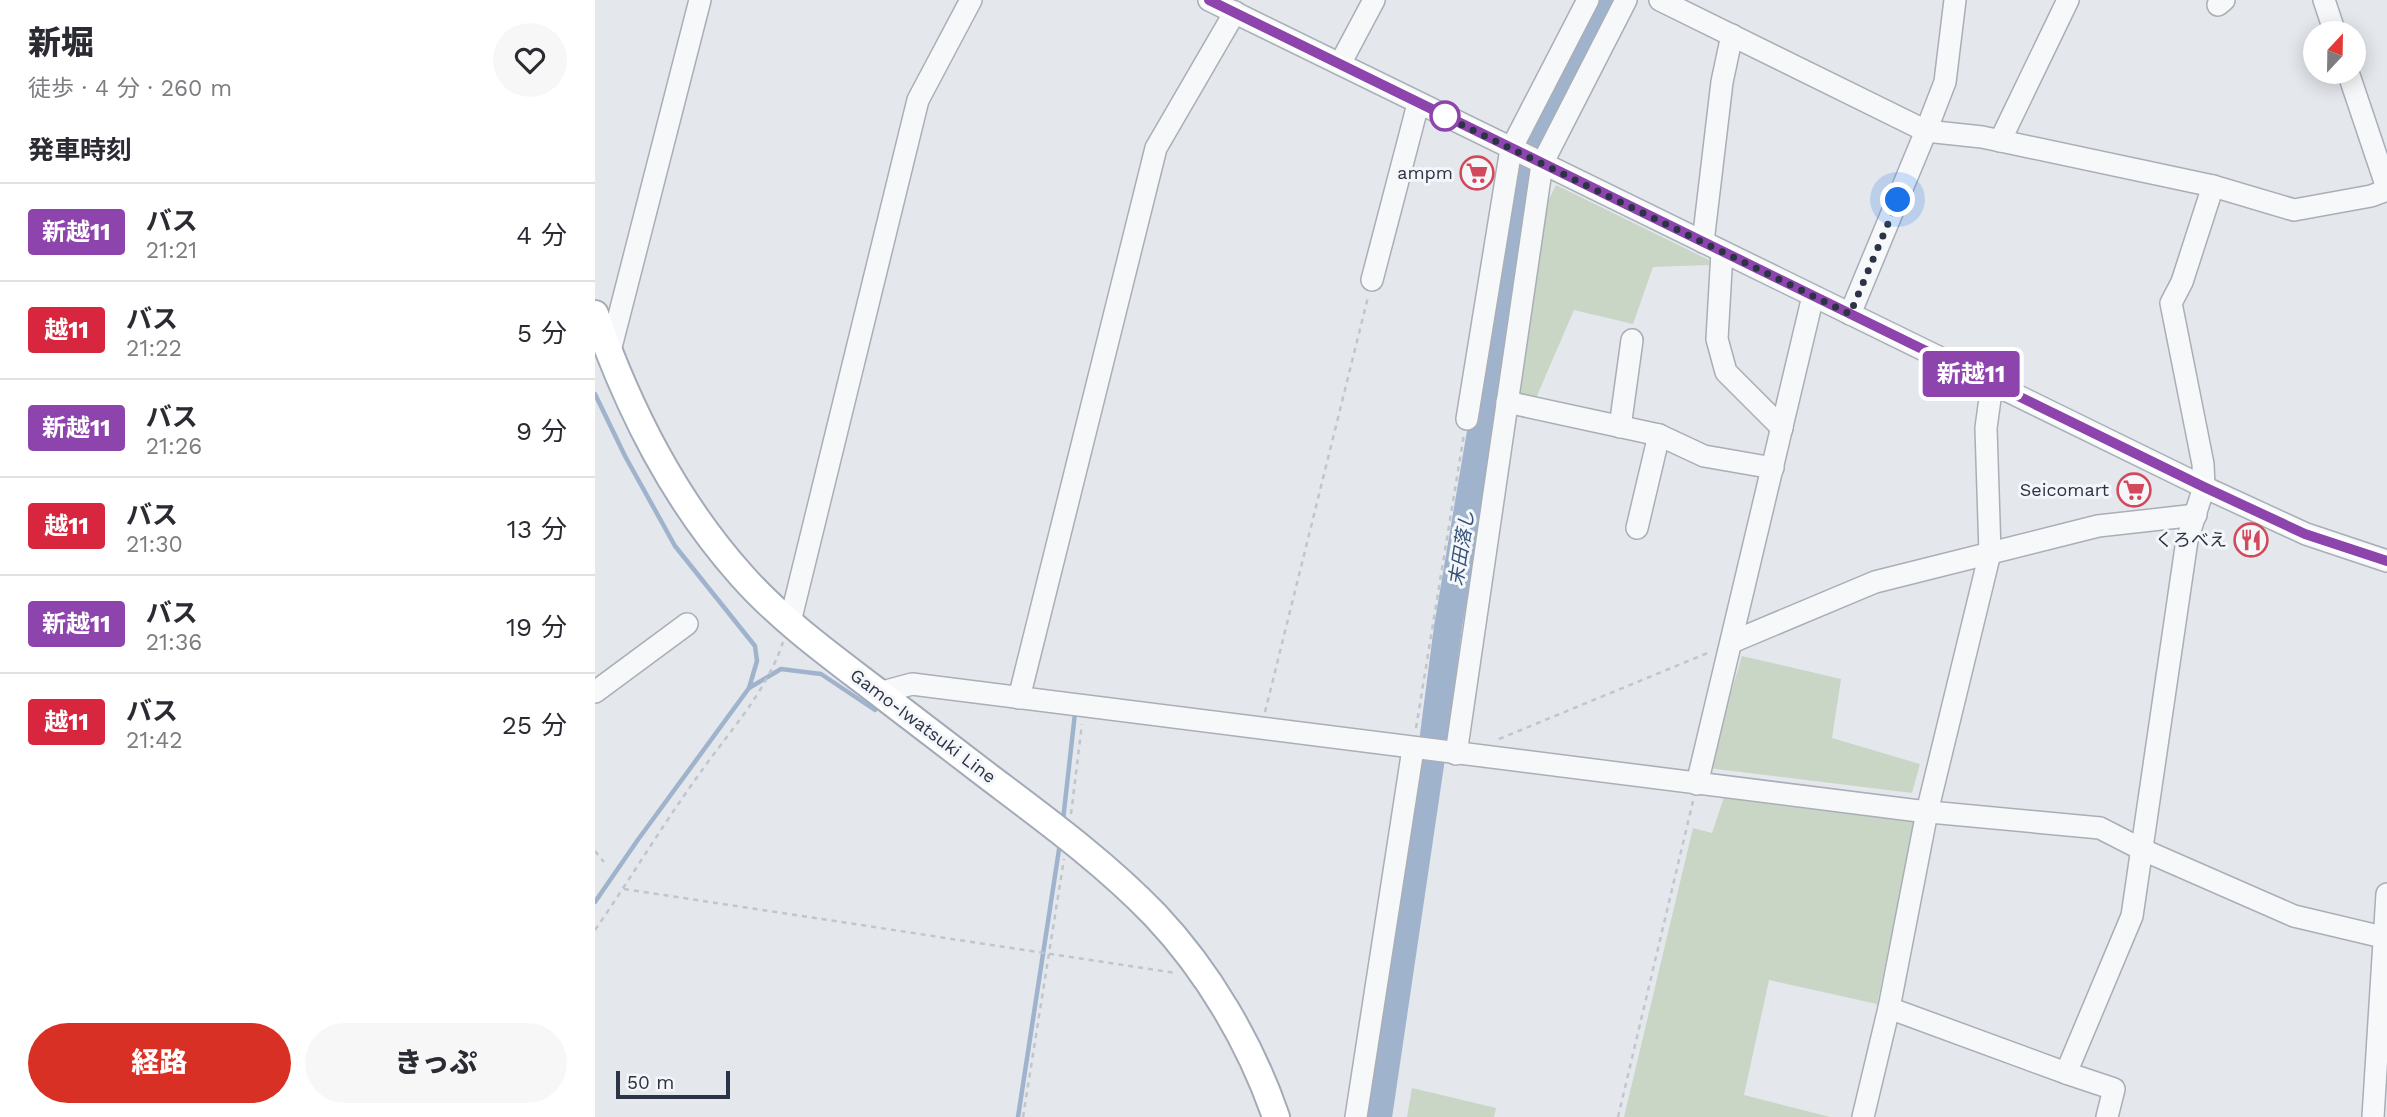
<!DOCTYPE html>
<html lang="ja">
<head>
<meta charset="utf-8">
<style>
	:root { --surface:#fff; --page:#f7f7f7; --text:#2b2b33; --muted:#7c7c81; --line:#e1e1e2; --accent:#d93025 }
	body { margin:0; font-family:"Work Sans","Noto Sans JP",sans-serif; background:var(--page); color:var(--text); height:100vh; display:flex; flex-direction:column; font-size:26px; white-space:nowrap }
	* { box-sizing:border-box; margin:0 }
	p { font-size:23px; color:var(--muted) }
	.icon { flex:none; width:38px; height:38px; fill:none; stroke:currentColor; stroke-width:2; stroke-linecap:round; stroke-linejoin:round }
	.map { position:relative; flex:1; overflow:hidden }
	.details { display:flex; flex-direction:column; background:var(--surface); width:595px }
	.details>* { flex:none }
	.badge { padding:0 14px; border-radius:5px; font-size:24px; line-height:46px }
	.needle { width:46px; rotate:22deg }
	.buttons { position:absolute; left:1708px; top:21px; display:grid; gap:14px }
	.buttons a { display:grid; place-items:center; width:63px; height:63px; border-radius:50%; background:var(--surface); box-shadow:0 4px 18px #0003; font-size:35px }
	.scale { position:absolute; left:21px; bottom:18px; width:114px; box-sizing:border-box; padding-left:7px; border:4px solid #2b3445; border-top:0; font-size:19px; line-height:24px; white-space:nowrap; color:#2b3445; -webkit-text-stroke:5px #f4f6f9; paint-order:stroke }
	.you { position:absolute; width:35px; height:35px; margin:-18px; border:5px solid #fff; border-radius:50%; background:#1a73e8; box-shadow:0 0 0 10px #1a73e833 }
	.map>.badge { position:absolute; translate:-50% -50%; box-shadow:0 0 0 4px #fff }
	h2 { padding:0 28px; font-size:26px; line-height:63px }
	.round { display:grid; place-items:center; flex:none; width:74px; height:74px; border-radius:37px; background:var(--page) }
	.head { display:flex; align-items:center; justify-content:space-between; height:119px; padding:0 28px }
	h1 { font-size:33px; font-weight:800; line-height:52px }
	.cta { display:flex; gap:14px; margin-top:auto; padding:14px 28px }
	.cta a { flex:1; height:80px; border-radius:42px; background:var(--accent); color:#fff; font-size:28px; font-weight:800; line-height:80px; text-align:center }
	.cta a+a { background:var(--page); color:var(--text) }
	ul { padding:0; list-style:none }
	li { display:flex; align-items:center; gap:21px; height:98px; padding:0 28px; border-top:2px solid var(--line) }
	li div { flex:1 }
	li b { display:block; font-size:26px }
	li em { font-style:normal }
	li .badge { min-width:77px; font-weight:700; text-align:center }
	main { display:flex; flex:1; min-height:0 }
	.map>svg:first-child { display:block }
</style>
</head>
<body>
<main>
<section class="details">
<div class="head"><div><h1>新堀</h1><p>徒歩 · 4 分 · 260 m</p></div><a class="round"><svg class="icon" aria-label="heart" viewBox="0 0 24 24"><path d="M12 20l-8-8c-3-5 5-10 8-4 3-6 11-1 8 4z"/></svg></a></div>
<h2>発車時刻</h2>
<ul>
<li><span class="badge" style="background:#8e44ad;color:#fff">新越11</span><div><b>バス</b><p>21:21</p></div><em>4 分</em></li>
<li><span class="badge" style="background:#d7263d;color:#fff">越11</span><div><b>バス</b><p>21:22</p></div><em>5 分</em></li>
<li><span class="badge" style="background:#8e44ad;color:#fff">新越11</span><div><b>バス</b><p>21:26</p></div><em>9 分</em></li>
<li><span class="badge" style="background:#d7263d;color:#fff">越11</span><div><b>バス</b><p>21:30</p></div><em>13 分</em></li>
<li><span class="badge" style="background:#8e44ad;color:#fff">新越11</span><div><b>バス</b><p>21:36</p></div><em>19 分</em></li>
<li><span class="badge" style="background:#d7263d;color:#fff">越11</span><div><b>バス</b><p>21:42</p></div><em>25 分</em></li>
</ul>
<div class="cta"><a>経路</a><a>きっぷ</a></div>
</section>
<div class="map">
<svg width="1792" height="1117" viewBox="0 0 1792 1117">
	<rect width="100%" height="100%" fill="#e4e7ec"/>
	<g fill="#c9d6c5">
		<polygon points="961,185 1114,260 1114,265 1058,267 1038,324 979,310 941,398 920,393 952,203"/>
		<polygon points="1147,656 1246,679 1237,738 1325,764 1317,793 1113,768"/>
		<polygon points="1129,797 1320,821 1282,1004 1174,980 1149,1095 1235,1117 1029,1117 1098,828 1117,833"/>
		<polygon points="817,1088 901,1108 899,1117 812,1117"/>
	</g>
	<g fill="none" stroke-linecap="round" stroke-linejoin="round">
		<g stroke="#9fb4cc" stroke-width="4.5">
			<polyline points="0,394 30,456 80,546 160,646 162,661 154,688 42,841 0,902"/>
			<polyline points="154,688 186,669 226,674 280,710"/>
			<polyline points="468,820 480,713"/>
			<polyline points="423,1117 465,843"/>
		</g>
		<polyline stroke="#9fb4cc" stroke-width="28" points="783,1117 836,758 853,627 900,349 925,183 938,142 1015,0"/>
		<defs>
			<g id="minor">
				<polyline points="614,0 1609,487 1711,534 1792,561"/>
				<polyline points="1065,0 1331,131 1387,137 1618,186 1699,210 1776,196 1792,190"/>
				<polyline points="1729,0 1740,33"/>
				<polyline points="1623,5 1629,0"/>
				<polyline points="745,64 779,0"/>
				<polyline points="1753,72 1792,188"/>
				<polyline points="1405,141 1473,0"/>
				<polyline points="1108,242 1127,82 1137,35"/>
				<polyline points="1127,252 1122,339 1131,372 1187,428"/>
				<polyline points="777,280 823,104"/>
				<polyline points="1255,314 1331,131 1350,82 1360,0"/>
				<polyline points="14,355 105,0"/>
				<polyline points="912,402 1064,435 1109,456 1178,468"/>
				<polyline points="872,419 916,149 993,0"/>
				<polyline points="1025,427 1037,340"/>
				<polyline points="1042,528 1064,435"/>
				<polyline points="195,622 323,100 376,0"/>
				<polyline points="1137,642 1280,582 1503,526 1601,515"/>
				<polyline points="0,692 92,624"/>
				<polyline points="284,693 317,684 1324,811 1505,828 1546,849 1699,916 1792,938"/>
				<polyline points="424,698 561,148 640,12"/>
				<polyline points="861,754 947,164 1031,0"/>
				<polyline points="1102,784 1218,296"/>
				<polyline points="1294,1008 1471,1073 1519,1089 1512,1117"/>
				<polyline points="1471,1073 1537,916 1592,540 1609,487 1608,464 1576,303 1587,282 1618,186"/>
				<polyline points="761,1117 818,749"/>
				<polyline points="1268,1117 1294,1008 1332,812 1395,553 1391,428 1397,384"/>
				<polyline points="1778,1117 1792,894"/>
			</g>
			<path id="major" d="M0 314C34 410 79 500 147 576 186 620 236 656 283 692 320 720 357 749 394 777 451 820 510 863 560 915 613 971 656 1044 681 1117"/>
		</defs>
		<use href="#minor" stroke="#a9aeb7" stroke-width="24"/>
		<use href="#major" stroke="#a3abb8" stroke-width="30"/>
		<g stroke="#c2c5cb" stroke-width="2.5" stroke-dasharray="5 5" stroke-linecap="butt">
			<polyline points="670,712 773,297"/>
			<polyline points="821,728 869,434"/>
			<polyline points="904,739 1115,652"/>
			<polyline points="476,814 487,724"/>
			<polyline points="0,851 9,862"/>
			<polyline points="29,889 581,973"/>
			<path d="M0 930C36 878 68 824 105 773 134 732 172 691 188 642"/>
			<polyline points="428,1117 469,859"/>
			<polyline points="1023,1117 1098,801"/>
		</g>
		<use href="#minor" stroke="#f7f8fa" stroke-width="21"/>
		<use href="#major" stroke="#fff" stroke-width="26"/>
	</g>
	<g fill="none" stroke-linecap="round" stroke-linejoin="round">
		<defs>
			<polyline id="line" points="614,0 1609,487 1710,534 1792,561"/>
		</defs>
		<use href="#line" stroke="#fff" stroke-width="16"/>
		<use href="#line" stroke="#8e44ad" stroke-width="10"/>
		<polyline stroke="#2b3445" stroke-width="7" stroke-dasharray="0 12.6" points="850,116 847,115 1255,314 1303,200"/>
	</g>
	<defs>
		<symbol id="supermarket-ring" viewBox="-11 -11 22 22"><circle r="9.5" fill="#f4f6f9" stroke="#d1495b" stroke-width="1.5"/><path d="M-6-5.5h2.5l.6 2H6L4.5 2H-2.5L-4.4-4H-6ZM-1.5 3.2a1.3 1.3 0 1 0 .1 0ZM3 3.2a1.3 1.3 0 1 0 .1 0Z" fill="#d1495b"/></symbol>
		<symbol id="restaurant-ring" viewBox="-11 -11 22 22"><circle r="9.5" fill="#f4f6f9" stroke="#d1495b" stroke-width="1.5"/><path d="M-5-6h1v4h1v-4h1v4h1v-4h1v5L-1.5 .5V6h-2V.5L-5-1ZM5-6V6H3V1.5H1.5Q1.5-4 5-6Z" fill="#d1495b"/></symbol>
	</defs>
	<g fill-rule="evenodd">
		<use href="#supermarket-ring" x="863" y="154" width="38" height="38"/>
		<use href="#supermarket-ring" x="1520" y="471" width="38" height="38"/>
		<use href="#restaurant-ring" x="1637" y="521" width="38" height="38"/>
	</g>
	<circle fill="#fff" stroke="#8e44ad" stroke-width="3.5" cx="850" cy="116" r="14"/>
	<g text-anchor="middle" stroke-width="6" stroke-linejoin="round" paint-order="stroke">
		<g font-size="18" fill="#2b3445" stroke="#f4f6f9" text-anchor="end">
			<text x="858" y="179">ampm</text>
			<text x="1514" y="496">Seicomart</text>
			<text x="1632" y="546">くろべえ</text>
		</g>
		<g font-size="18" fill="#2b3445" stroke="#f4f6f9">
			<text transform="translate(328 726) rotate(37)" y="6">Gamo-Iwatsuki Line</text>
		</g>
		<g font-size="19" font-style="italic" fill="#34527a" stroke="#f4f6f9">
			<text transform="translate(866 548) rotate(-81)" y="7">末田落し</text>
		</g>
	</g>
</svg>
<div class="buttons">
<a><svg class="needle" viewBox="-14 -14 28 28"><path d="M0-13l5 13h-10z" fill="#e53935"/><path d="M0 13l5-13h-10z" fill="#7c7c81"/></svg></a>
</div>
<div class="scale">50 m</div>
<div class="you" style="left:1303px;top:200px"></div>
<b class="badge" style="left:1376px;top:374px;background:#8e44ad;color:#fff">新越11</b>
</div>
</main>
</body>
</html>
